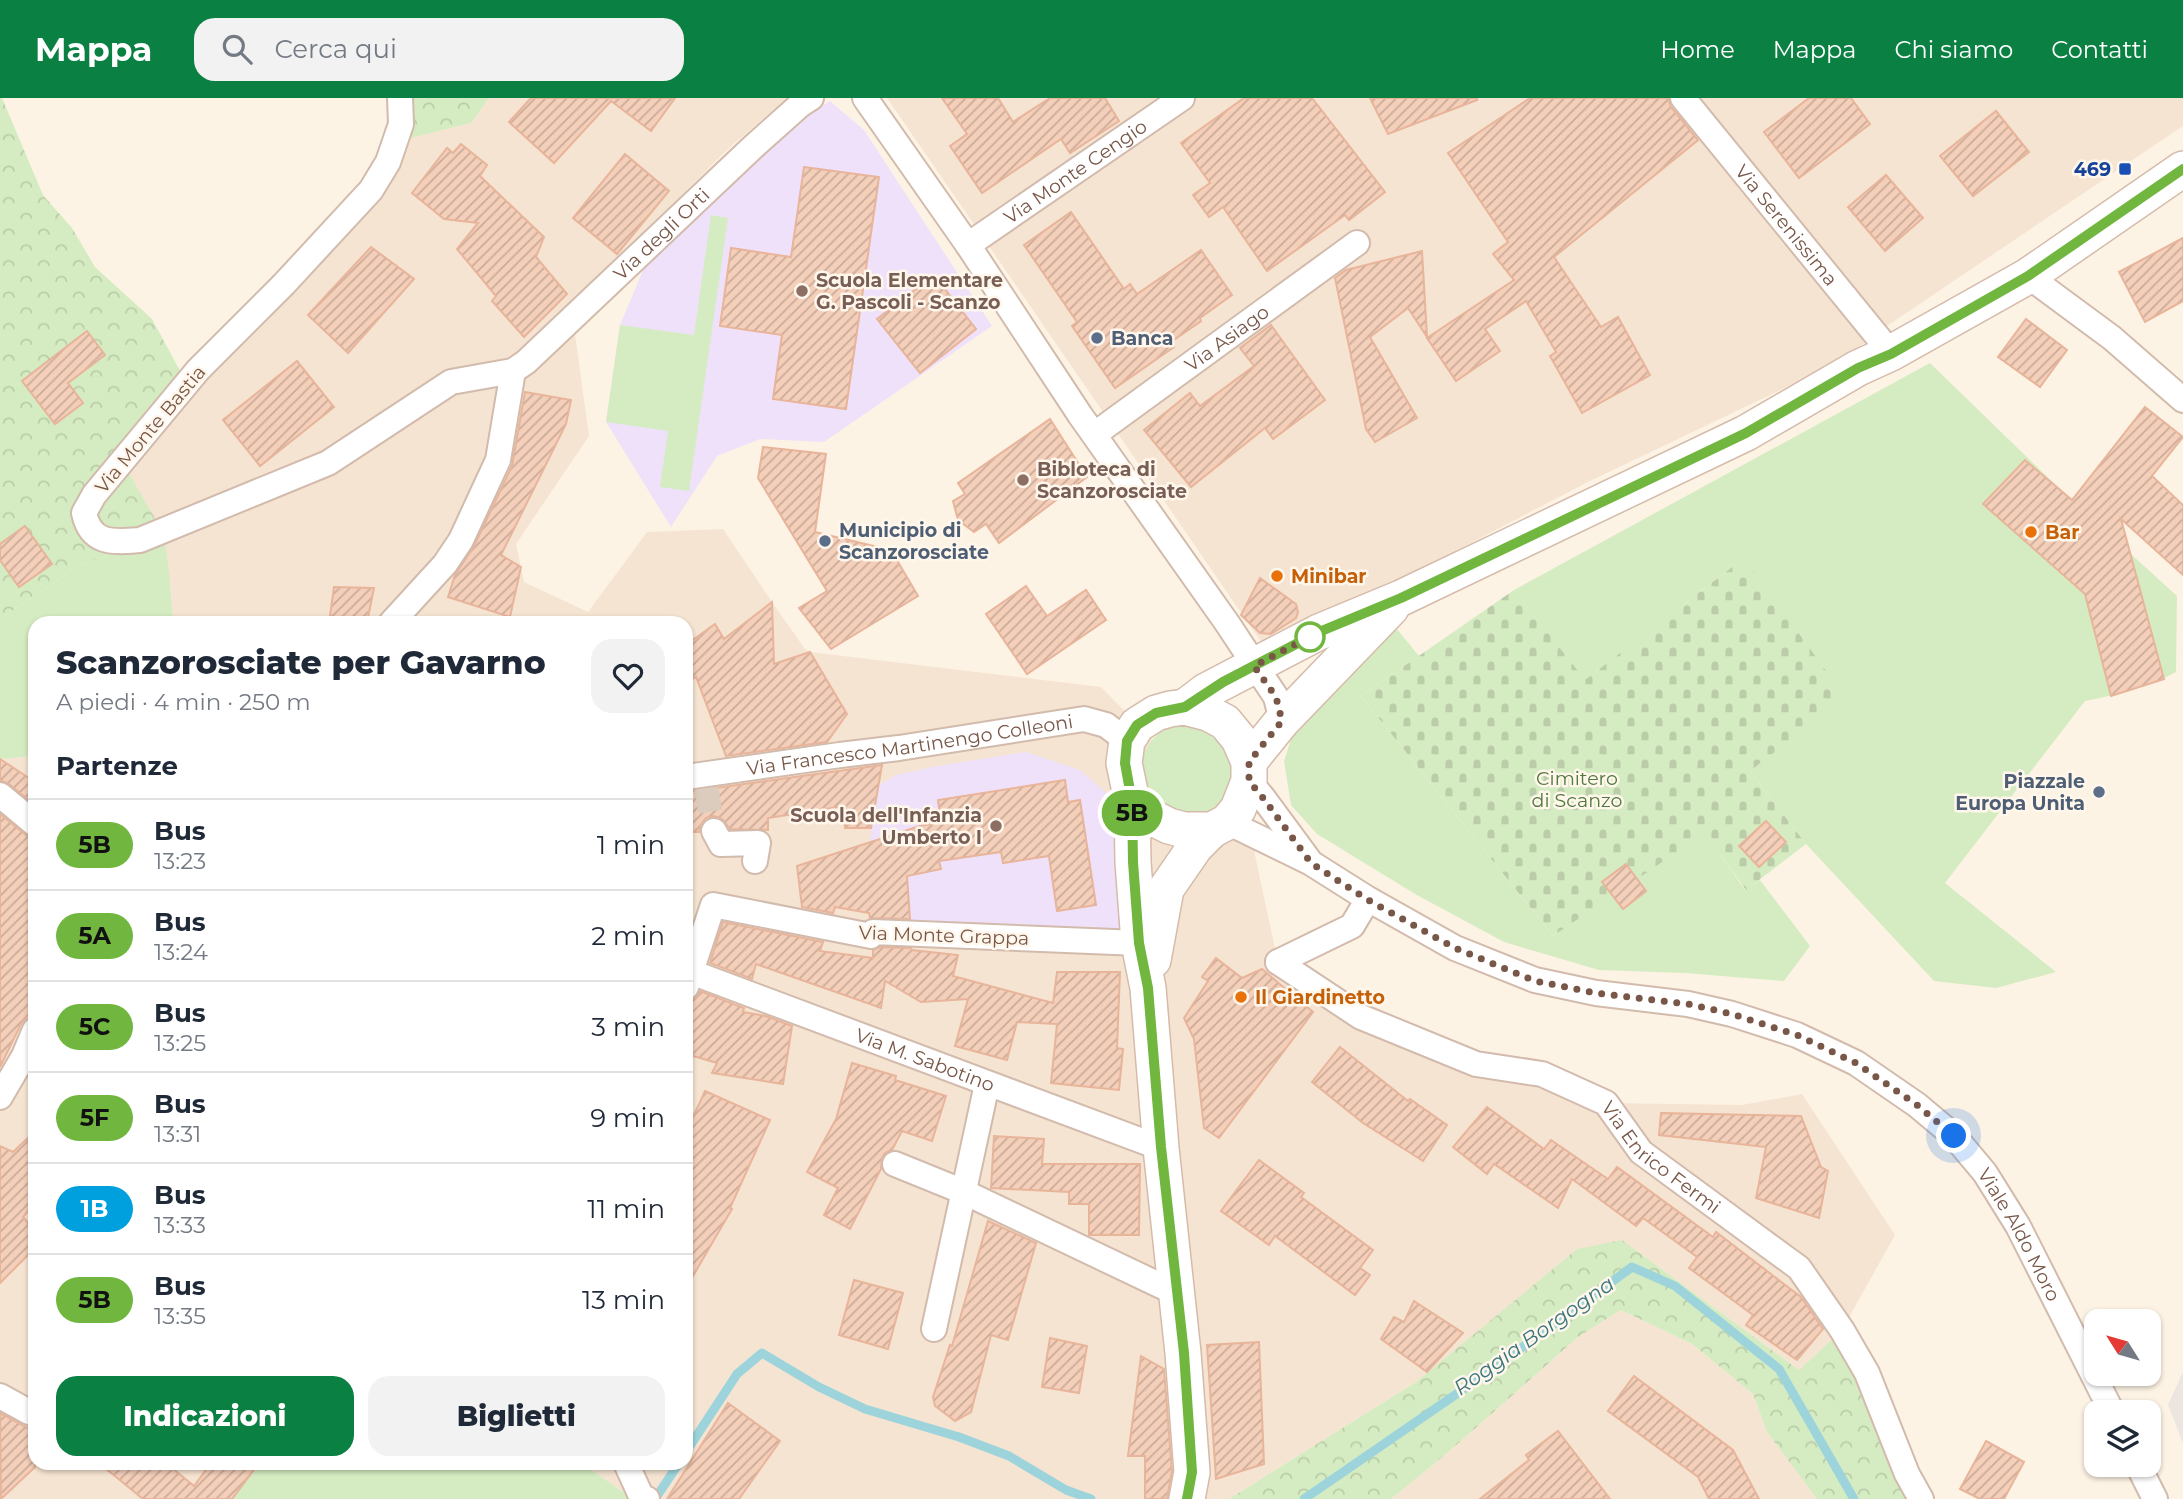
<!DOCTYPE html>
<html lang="it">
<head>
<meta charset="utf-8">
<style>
	:root { --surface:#fff; --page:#f2f2f3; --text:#1f2937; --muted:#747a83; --line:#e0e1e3; --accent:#0b8043 }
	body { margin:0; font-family:Montserrat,sans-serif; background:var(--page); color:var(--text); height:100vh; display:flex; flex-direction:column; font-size:26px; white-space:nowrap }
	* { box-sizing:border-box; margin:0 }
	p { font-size:23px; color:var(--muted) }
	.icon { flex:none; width:38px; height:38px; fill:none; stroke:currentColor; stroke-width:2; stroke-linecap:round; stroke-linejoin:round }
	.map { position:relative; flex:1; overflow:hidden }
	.panel { position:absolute; left:28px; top:518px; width:665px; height:854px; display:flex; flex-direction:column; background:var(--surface); border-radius:21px; box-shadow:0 2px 5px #0004 }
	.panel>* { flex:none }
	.badge { padding:0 14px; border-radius:23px; font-size:24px; line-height:46px }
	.needle { width:46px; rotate:307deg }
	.controls { position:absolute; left:2084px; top:1211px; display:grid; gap:14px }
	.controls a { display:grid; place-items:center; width:77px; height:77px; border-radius:14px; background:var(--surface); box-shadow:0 2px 5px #0004; font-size:35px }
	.you { position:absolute; width:35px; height:35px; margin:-18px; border:5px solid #fff; border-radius:50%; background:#1a73e8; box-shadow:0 0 0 10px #1a73e833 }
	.map>.badge { position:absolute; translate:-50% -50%; box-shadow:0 0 0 4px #fff }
	h2 { padding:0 28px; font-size:26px; line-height:63px }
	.round { display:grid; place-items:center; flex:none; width:74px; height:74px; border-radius:21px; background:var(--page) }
	.summary { display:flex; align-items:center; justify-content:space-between; height:119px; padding:0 28px }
	h1 { font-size:33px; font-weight:800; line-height:52px }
	.button { display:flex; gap:14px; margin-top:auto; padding:14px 28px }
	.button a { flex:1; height:80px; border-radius:21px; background:var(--accent); color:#fff; font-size:28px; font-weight:800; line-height:80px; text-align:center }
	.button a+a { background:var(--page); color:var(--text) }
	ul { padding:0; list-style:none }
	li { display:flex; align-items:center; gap:21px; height:91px; padding:0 28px; border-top:2px solid var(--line) }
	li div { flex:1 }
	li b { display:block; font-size:26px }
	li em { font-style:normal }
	li .badge { min-width:77px; font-weight:700; text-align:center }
	header { display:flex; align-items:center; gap:42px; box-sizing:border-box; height:98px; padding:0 35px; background:var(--accent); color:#fff }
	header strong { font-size:33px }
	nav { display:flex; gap:38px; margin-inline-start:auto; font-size:24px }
	.search { width:490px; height:63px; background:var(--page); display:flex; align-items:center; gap:18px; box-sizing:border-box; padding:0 24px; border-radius:21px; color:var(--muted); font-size:26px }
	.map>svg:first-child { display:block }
</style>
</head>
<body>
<header>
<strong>Mappa</strong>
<div class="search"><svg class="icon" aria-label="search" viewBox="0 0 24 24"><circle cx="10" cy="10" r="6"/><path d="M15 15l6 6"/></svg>Cerca qui</div>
<nav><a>Home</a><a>Mappa</a><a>Chi siamo</a><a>Contatti</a></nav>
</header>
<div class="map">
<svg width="2183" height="1401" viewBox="0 0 2183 1401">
	<defs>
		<pattern id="forest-crowns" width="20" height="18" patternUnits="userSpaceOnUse" patternTransform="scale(1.75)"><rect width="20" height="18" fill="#d5ecc2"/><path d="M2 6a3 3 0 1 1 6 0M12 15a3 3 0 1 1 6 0" fill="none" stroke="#bacca8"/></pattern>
		<pattern id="cemetery-stones" width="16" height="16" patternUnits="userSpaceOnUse" patternTransform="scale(1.75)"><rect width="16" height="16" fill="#d5ecc2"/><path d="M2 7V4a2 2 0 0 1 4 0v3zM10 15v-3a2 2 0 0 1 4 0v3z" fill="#bacca8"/></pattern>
		<pattern id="building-hatch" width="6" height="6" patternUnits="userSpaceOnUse" patternTransform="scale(1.75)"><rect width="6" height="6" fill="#f4cfba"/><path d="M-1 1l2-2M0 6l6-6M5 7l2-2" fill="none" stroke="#caab99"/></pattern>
	</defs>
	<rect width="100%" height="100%" fill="#fdf3e4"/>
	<g fill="#f6e4d2">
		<polygon points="489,0 788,0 730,49 571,207 589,338 516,446 524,484 588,514 647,434 723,431 772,504 805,551 810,554 1101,589 1252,743 1278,864 1337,902 1606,1005 1742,1007 1802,996 1895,1137 1842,1232 1799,1272 1622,1142 1416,1284 1229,1401 647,1401 623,1394 582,1365 686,1365 686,525 173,525 170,482 119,358 334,122 398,43 471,25"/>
		<polygon points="887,0 2183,0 2183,28 1890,226 1837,265 1588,384 1266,551"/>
		<polygon points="35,658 35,1365 259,1365 232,1401 0,1401 0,661"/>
		<polygon points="1621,1212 1692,1246 1753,1296 1767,1334 1817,1401 1391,1401 1445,1357 1578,1239"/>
	</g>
	<polygon fill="#ede5df" points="2183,1274 2183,1345 2168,1307"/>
	<g fill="#f0e1fa">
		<polygon points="830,3 864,32 992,228 824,344 760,341 717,358 671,429 606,324 620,227 649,158 750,58"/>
		<polygon points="1026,654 1080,672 1119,706 1123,844 871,838 865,774 879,687 896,677 937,668"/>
	</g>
	<g fill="#d5ecc2">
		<polygon points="711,117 728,120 689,393 660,389 668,333 606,324 620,227 694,237"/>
		<path d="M1930 265 2065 396 2177 498 2176 574C2149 589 2116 597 2085 603L1945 785 2056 874 1996 890 1934 883 1806 746 1750 673 1744 460 1584 583 1514 492Z"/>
		<polygon points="164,436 170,482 173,525 35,525 35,658 0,661 0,521 78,468"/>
		<polygon points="1392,525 1419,558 1361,598 1553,838 1705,734 1745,792 1760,782 1810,848 1784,883 1685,875 1599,872 1504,844 1415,796 1317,736 1291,707 1284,663 1297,623"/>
		<circle cx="1187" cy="672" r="46"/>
		<polygon points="259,1365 582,1365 623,1394 646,1401 232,1401"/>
	</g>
	<g fill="url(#forest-crowns)">
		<polygon points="0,0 2,0 43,97 72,130 95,169 152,221 185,282 119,358 164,436 78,468 0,521"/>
		<polygon points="388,0 489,0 471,25 398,43"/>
		<polygon points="1622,1142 1799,1272 1842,1232 1921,1401 1817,1401 1767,1334 1753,1296 1692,1246 1621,1212 1578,1239 1445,1357 1391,1401 1229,1401 1416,1284 1577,1151"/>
	</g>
	<polygon fill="url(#cemetery-stones)" points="1744,460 1845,599 1750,673 1806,746 1746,792 1705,735 1553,838 1361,598 1514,492 1585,582"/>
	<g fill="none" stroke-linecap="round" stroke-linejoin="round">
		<g stroke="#9dd4db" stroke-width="9">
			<polyline points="686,1354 737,1276 762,1255 819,1289 865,1311 959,1339 1009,1358 1066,1392 1091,1401"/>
			<polyline points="655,1401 679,1365"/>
			<polyline points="1304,1401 1487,1275 1632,1169 1675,1188 1779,1271 1854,1401"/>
		</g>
	</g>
	<g fill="url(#building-hatch)" stroke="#e8b49a" stroke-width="2">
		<polygon points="531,0 675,0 651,33 611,3 554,65 509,24"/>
		<polygon points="942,0 998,0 1013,24 1050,0 1105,0 1119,23 1070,55 1061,41 982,95 950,48 967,36"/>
		<polygon points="1244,0 1312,0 1385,94 1349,122 1345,117 1267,173 1223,109 1209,119 1193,97 1210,85 1181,45"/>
		<polygon points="1370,0 1477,0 1477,2 1388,36"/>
		<polygon points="1530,0 1668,0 1671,9 1698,42 1554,159 1601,229 1618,219 1650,277 1582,315 1550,258 1556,254 1526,203 1485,231 1500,253 1456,283 1427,240 1514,182 1493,156 1508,144 1448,55"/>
		<polygon points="1809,0 1851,0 1870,26 1799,80 1764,34"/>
		<polygon points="1996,13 2029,54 1973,98 1940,58"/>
		<polygon points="461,46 487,67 480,78 544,139 536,159 567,196 524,239 492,203 496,198 457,151 478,125 444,121 412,95 447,50 453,55"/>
		<polygon points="625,56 669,93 617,156 573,120"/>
		<polygon points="804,69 879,79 846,311 773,301 782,237 720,228 731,150 791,159"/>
		<polygon points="1886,77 1923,120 1885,153 1848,109"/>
		<polygon points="1071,114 1124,191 1130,186 1137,196 1201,152 1232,197 1200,220 1201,223 1171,244 1174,249 1115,290 1072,228 1077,224 1024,147"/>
		<polygon points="2183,140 2183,203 2145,224 2119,174"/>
		<polygon points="371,149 414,181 348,255 308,217"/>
		<polygon points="1422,153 1427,239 1408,210 1370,239 1417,320 1375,344 1366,331 1335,180 1346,172"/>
		<polygon points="934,177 976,231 920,275 877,221"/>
		<polygon points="2026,221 2067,252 2040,289 1998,259"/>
		<polygon points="1271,227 1325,302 1273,341 1265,330 1191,389 1144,332 1190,295 1200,308 1254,268 1240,250"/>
		<polygon points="87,233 105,257 68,285 83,305 55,326 22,283"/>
		<polygon points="297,263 334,309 260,368 223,322"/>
		<polygon points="525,294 571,302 566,326 501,457 521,469 510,519 448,499 455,477 474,448 512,368"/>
		<polygon points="2145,309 2183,339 2152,378 2183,407 2183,477 2121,421 2164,581 2111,598 2085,496 1983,406 2025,362 2072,402"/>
		<polygon points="1050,321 1087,379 999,445 986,426 974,434 958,422 953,403 965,396 958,385"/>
		<polygon points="763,349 826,356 815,434 891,452 918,498 831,551 799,510 827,493 758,380"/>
		<polygon points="25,428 52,466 19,489 0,462 0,446"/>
		<polygon points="1260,480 1296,506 1298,514 1296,520 1271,536 1260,535 1241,517"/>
		<polygon points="1026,488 1047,518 1086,492 1106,522 1027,576 986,516"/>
		<polygon points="334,489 374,490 367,525 329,525"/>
		<polygon points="772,504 774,566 810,554 847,616 827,644 726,658 696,579 686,584 686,547 715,526 724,541"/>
		<polygon points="0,661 35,684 35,707 9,686 0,682"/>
		<polygon points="882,667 871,730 845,730 844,708 768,720 768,732 730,731 722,721 714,718 706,720 702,725 699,734 686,734 686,694"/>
		<polygon points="1065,682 1068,704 1080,702 1096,807 1057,813 1049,758 1003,765 1001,754 939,763 941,771 907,778 910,821 870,820 869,815 835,809 833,815 802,809 797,768 920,728 941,724 938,702"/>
		<polygon points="0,716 26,737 35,741 35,907 21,926 0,969"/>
		<polygon points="1766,723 1786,744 1759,769 1739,748"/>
		<polygon points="1626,766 1646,793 1623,811 1602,784"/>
		<polygon points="723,824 823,844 820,853 873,860 873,852 880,849 911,850 912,852 958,857 953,878 1053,905 1057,874 1120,874 1117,950 1123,951 1119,992 1051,985 1057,926 1017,924 1007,962 955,948 968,901 921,904 885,883 881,910 756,866 752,881 710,865"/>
		<polygon points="1216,860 1242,880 1262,871 1313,914 1219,1040 1204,1030 1194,941 1184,920 1208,883 1202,879"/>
		<polygon points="700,893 744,910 743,914 766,918 792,928 783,986 712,975 717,965 686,956 686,914 689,903 696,900"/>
		<polygon points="1340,949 1408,1003 1410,1001 1447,1027 1423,1063 1363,1025 1312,984"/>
		<polygon points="852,965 896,978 895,982 946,998 932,1043 902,1033 892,1052 885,1055 882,1060 881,1071 850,1131 824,1117 838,1090 807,1074 836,1021"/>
		<polygon points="705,993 770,1022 730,1110 732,1111 686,1190 686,1034"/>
		<polygon points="1487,1009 1544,1051 1551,1042 1608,1081 1617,1069 1713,1139 1716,1134 1801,1199 1823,1231 1797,1262 1746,1227 1753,1217 1689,1170 1697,1159 1643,1120 1636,1128 1572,1081 1558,1110 1494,1066 1487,1076 1453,1049"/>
		<polygon points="1661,1015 1801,1018 1821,1069 1828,1073 1819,1120 1756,1100 1766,1049 1659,1037"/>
		<polygon points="35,1033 35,1105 23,1119 35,1133 35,1150 0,1185 0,1048 13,1054"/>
		<polygon points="994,1038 1044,1041 1042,1066 1140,1066 1139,1137 1089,1137 1089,1106 1069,1106 1069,1094 991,1090"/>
		<polygon points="1259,1062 1304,1095 1301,1099 1373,1152 1360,1170 1370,1177 1355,1197 1275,1138 1269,1147 1221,1113"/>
		<polygon points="988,1123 1036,1145 1008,1242 991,1237 971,1314 955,1323 935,1308 933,1299 950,1247 952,1248"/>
		<polygon points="854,1182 903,1195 888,1251 839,1237"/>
		<polygon points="1414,1203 1463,1235 1427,1274 1381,1241 1394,1219 1404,1224"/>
		<polygon points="1050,1240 1087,1248 1079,1295 1042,1289"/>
		<polygon points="1259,1244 1264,1366 1216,1381 1207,1247"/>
		<polygon points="1141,1258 1164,1271 1172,1373 1167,1401 1145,1401 1145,1358 1128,1358"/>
		<polygon points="1634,1278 1733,1352 1759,1401 1709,1401 1698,1379 1608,1313"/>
		<polygon points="728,1305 780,1343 739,1401 667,1401"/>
		<polygon points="0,1315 35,1334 35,1369 1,1401"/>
		<polygon points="1558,1333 1610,1401 1480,1401 1529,1362 1526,1357"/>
		<polygon points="1986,1343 2024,1364 2004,1401 1980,1401 1960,1391"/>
		<polygon points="99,1365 166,1365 194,1388 211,1365 259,1365 232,1401 143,1401"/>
	</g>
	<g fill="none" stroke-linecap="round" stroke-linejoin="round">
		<polyline stroke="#dcccbd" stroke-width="24" stroke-dasharray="24 12" stroke-linecap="butt" points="706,690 714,733"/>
		<defs>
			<g id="street">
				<path id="s1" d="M400 0 401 26 388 64 371 92 284 186 198 272 94 397 84 415C91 447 113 444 140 442L328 365 451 284 513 273 526 264 753 49 800 7 811 0"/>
				<polyline points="865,0 968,147 1080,317 1227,525 1276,599 1282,623"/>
				<path id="s2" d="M1683 0 1891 255"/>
				<path id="s3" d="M968 147 1182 0"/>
				<polyline points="2028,178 2112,240 2183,302"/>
				<path id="s4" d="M1095 336 1357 145"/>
				<polyline points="391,525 445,466 461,442 498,362 513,273"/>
				<path id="s5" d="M686 679 840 657 899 650 1084 621 1106 627 1127 643"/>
				<polyline points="1249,683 1264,701 1309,762"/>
				<polyline points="0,697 35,726"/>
				<path id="s6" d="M1227 724 1311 765 1368 801 1455 850 1535 882 1596 895 1688 906 1732 916 1797 937 1856 965 1917 1007 1954 1038 1985 1075 2018 1128 2112 1314"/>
				<polyline points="714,733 721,746 758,745 755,763"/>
				<path id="s7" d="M1278 864 1361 919 1476 966 1542 976 1606 1005 1641 1054 1799 1170 1842 1232 1867 1275 1907 1376 1921 1401"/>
				<polyline points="1278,864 1352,828 1368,801"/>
				<path id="s8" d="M691 874 1161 1050"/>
				<polyline points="686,889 713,807 871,838 873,834 1139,845"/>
				<polyline points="0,999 24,958 35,932"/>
				<polyline points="895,1066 964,1094 1176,1195"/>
				<polyline points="934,1231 987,986"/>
				<polyline points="0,1298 29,1314"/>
				<polyline points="626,1365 641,1398 647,1401"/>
				<polyline points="2138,1367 2155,1401"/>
			</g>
			<g id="secondary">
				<polyline points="1185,609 1206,593 1319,534 1401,500 1746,335 1858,270 1891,255 2028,178 2183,71"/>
				<polyline points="1249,664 1282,623 1391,510"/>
				<polyline points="1132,703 1153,720 1169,728 1184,732 1212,732 1227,724 1238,711 1249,683 1249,664 1239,641 1225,624 1208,615 1185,609 1170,611 1156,615 1137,627 1127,643 1124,665 1132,703 1133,764 1139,845 1148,890 1161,1050 1183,1255 1192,1374 1187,1401"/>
				<polyline points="1153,862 1166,791 1195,749 1212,732"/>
			</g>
		</defs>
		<use href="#street" stroke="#d2bbac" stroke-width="28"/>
		<use href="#secondary" stroke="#d5bbaa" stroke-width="38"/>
		<use href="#street" stroke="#fff" stroke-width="24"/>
		<use href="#secondary" stroke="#fff" stroke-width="35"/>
	</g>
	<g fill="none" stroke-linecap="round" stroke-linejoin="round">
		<defs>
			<polyline id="line" points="1187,1401 1192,1374 1184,1255 1161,1049 1148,890 1139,845 1133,764 1132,704 1125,665 1127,643 1137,627 1156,615 1185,609 1223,584 1319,534 1401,500 1746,335 1858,270 1891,256 2028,178 2183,71"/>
		</defs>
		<use href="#line" stroke="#fff" stroke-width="16"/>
		<use href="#line" stroke="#71b73f" stroke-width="10"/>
		<polyline stroke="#785748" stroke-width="7" stroke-dasharray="0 12.6" points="1310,539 1319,534 1254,568 1276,599 1282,623 1249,664 1249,683 1264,701 1311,765 1368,802 1455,850 1535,883 1596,895 1688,906 1732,916 1797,937 1856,965 1917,1007 1954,1038"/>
	</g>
	<rect fill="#1a4fb4" stroke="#fff7ec" stroke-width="2.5" x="2118" y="64" width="14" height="14" rx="3.5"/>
	<g fill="#8d6e63" stroke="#fff7ec" stroke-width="2.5">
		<circle cx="802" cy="193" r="7"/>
		<circle cx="1023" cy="382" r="7"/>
		<circle cx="996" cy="728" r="7"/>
	</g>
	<g fill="#5c6f8a" stroke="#fff7ec" stroke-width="2.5">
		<circle cx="1097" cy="240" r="7"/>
		<circle cx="825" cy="443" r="7"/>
		<circle cx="2099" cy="694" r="7"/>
	</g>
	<g fill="#e8710a" stroke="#fff7ec" stroke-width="2.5">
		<circle cx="2031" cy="434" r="7"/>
		<circle cx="1277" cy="478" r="7"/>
		<circle cx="1241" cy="899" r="7"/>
	</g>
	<circle fill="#fff" stroke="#71b73f" stroke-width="3.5" cx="1310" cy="539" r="14"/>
	<g text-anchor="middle" stroke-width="5" stroke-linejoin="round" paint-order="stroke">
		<g font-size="19" font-weight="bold" fill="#164399" stroke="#fff7ec" text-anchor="end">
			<text x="2111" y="78">469</text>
		</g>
		<g font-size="19" fill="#785748" stroke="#fff7ec">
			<text dy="7" stroke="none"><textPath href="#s3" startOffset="130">Via Monte Cengio</textPath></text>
			<text dy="7" stroke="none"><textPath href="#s2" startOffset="164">Via Serenissima</textPath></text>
			<text dy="7" stroke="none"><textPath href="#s1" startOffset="1218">Via degli Orti</textPath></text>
			<text dy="7" stroke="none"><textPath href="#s4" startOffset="163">Via Asiago</textPath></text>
			<text transform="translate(150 331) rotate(-50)" y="7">Via Monte Bastia</text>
			<text dy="7" stroke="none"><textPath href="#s5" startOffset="226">Via Francesco Martinengo Colleoni</textPath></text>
			<text transform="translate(944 837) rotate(2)" y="7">Via Monte Grappa</text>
			<text dy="7" stroke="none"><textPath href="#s8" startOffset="250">Via M. Sabotino</textPath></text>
			<text dy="7" stroke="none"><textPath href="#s7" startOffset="439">Via Enrico Fermi</textPath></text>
			<text dy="7" stroke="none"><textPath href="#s6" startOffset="922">Viale Aldo Moro</textPath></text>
		</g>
		<g font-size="19" font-weight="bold" fill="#785e54" stroke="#fff7ec" text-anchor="start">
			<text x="816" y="189">Scuola Elementare<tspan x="816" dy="22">G. Pascoli - Scanzo</tspan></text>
			<text x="1037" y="378">Bibloteca di<tspan x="1037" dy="22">Scanzorosciate</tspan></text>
			<text x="982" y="724" text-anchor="end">Scuola dell'Infanzia<tspan x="982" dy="22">Umberto I</tspan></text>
		</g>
		<g font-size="19" font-weight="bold" fill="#4e5e75" stroke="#fff7ec" text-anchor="start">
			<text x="1111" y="247">Banca</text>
			<text x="839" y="439">Municipio di<tspan x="839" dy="22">Scanzorosciate</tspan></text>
			<text x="2085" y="690" text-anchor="end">Piazzale<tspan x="2085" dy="22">Europa Unita</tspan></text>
		</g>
		<g font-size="19" font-weight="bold" fill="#c56008" stroke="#fff7ec" text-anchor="start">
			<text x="2045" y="441">Bar</text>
			<text x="1291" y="485">Minibar</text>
			<text x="1255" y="906">Il Giardinetto</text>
		</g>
		<g font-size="19" fill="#51783c" stroke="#fff7ec">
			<text x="1577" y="687">Cimitero<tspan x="1577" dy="22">di Scanzo</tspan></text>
		</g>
		<g font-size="21" font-style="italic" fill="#3b767e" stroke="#fff7ec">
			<text transform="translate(1534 1238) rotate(-35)" y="7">Roggia Borgogna</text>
		</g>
	</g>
</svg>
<div class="controls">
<a><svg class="needle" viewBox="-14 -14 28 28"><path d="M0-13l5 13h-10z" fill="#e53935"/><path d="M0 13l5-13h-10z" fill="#747a83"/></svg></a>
<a><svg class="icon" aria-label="layers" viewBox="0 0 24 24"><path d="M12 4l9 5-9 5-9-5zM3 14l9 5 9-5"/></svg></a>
</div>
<div class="you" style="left:1954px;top:1038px"></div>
<b class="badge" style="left:1132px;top:715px;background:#71b73f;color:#111">5B</b>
<section class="panel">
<div class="summary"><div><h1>Scanzorosciate per Gavarno</h1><p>A piedi · 4 min · 250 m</p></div><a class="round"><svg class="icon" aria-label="heart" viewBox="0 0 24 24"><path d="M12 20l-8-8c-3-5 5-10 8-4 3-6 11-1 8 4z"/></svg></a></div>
<h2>Partenze</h2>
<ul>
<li><span class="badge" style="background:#71b73f;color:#111">5B</span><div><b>Bus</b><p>13:23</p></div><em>1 min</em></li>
<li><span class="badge" style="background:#71b73f;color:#111">5A</span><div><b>Bus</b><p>13:24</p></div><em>2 min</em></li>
<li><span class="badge" style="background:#71b73f;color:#111">5C</span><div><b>Bus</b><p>13:25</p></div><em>3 min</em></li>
<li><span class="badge" style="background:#71b73f;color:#111">5F</span><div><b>Bus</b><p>13:31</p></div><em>9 min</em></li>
<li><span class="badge" style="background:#00a0de;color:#fff">1B</span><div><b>Bus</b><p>13:33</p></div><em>11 min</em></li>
<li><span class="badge" style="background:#71b73f;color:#111">5B</span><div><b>Bus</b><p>13:35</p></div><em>13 min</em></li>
</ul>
<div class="button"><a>Indicazioni</a><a>Biglietti</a></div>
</section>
</div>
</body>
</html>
